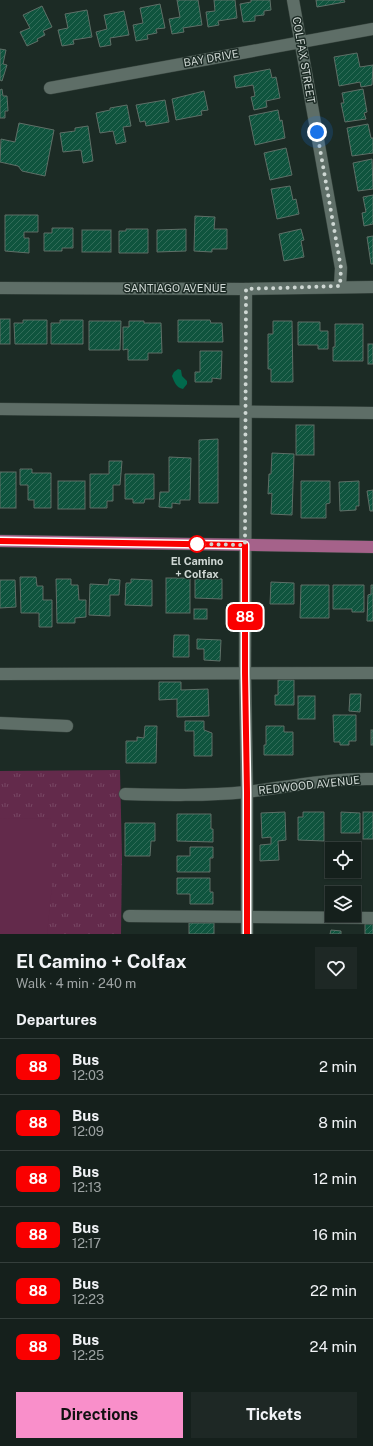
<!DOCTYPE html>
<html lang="en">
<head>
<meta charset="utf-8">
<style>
	:root { --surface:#15201c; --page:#1e2825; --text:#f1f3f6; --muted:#9da3a3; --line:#343e3b; --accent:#f98fca }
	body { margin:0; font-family:"Public Sans",sans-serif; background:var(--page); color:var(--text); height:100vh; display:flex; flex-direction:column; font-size:15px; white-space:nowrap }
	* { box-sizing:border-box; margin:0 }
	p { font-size:13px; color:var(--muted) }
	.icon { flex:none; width:22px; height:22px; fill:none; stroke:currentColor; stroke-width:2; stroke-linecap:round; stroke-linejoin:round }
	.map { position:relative; height:934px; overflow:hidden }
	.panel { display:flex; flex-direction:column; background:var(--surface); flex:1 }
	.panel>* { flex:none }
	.badge { padding:0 8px; border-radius:6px; font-size:14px; line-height:26px }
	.controls { position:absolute; left:325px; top:842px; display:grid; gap:8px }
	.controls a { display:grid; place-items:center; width:36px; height:36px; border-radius:0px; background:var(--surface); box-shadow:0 1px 3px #0004,0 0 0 1px var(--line); font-size:20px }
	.you { position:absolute; width:20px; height:20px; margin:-10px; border:3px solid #fff; border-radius:50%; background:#1a73e8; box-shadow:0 0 0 6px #1a73e833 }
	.map>.badge { position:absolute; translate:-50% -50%; box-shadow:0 0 0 2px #fff }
	h2 { padding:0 16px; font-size:15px; line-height:36px }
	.round { display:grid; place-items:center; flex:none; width:42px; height:42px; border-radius:0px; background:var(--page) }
	.head { display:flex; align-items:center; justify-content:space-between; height:68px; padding:0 16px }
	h1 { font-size:19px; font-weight:700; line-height:30px }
	.cta { display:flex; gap:8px; margin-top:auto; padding:8px 16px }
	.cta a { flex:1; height:46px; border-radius:0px; background:var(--accent); color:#111; font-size:16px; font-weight:700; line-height:46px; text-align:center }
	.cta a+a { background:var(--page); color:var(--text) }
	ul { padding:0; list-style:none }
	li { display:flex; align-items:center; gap:12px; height:56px; padding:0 16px; border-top:1px solid var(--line) }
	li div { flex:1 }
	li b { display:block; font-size:15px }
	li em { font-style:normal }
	li .badge { min-width:44px; font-weight:700; text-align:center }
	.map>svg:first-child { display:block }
</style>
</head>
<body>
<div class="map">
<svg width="373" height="934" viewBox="0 0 373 934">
	<defs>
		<pattern id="grass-tufts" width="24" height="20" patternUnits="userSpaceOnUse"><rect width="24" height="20" fill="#632a4b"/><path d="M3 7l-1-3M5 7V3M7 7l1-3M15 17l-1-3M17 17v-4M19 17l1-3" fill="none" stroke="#784864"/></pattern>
		<pattern id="building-hatch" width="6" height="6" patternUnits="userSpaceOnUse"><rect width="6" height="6" fill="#0f543e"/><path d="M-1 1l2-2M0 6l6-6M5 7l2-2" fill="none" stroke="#316c59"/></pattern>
	</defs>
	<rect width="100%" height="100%" fill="#1c2b25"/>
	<polygon fill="url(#grass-tufts)" points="120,770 122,858 121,934 0,934 0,771"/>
	<polygon fill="#632a4b" points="0,818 52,819 52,885 47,934 0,934"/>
	<path fill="#01694c" d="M178 369 181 370 182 376 187 381V384L183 389C176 388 174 381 172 376L174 372Z"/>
	<g fill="url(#building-hatch)" stroke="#5e6f67">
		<polygon points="177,0 198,0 202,25 183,28 184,32 172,34 169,19 180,17"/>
		<polygon points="214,0 235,0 237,18 218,21 219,25 208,27 206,12 215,11"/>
		<polygon points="251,0 270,0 271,10 264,11 264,15 255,16 255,21 243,22 240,4 251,2"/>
		<polygon points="316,0 344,0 345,2 317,7"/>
		<polygon points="160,4 165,28 156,29 157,33 147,35 148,39 136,41 133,25 143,23 140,8"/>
		<polygon points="42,6 52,27 43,31 45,35 37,39 38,41 27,46 20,32 30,28 23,15"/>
		<polygon points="87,10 92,37 73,40 74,44 62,46 58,30 68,28 65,14"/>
		<polygon points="124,11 129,35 110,38 111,45 100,47 96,32 107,29 104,15"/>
		<polygon points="0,49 6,50 3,64 7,65 2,81 0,80"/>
		<polygon points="357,53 360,67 373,65 372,85 361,87 360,82 339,86 334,57"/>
		<polygon points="270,69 272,78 276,77 280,98 266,101 267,107 254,110 251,97 255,96 253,85 236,88 234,76"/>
		<polygon points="2,89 3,96 7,96 8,111 5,111 5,118 0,118 0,90"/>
		<polygon points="363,89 367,112 364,113 366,119 345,122 341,103 344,103 342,93"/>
		<polygon points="204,91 208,110 201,111 202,115 176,120 172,99"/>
		<polygon points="165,100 169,122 146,126 145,121 140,122 136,105"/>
		<polygon points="127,105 131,126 123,127 126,142 116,144 113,131 100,133 96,113 110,110 110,108"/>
		<polygon points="278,110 280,121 282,120 285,138 255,145 249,116"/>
		<polygon points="19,123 54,130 45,176 22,171 18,166 0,162 1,139 15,142"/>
		<polygon points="368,124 371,138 373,138 373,153 352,156 347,128"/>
		<polygon points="88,126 93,161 83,163 81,150 63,152 60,133 75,131 75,128"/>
		<polygon points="286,148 292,175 270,180 264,153"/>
		<polygon points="372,159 373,189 358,191 353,163"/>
		<polygon points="290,186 293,200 296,199 299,214 277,219 271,189"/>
		<polygon points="373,195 373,224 364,226 362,213 366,212 363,197"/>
		<polygon points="5,215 38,215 38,232 24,232 24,238 29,238 29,253 5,251"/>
		<polygon points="195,216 215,217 214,229 227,229 227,249 212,249 212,252 194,251"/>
		<polygon points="52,228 73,228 73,248 62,248 62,251 44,251 44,233 52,233"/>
		<polygon points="126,229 148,229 148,253 119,253 119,231 126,231"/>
		<polygon points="186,229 186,251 157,252 157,230"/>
		<polygon points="301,229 304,240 301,241 304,257 284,261 279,234"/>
		<rect x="82" y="230" width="29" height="22"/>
		<polygon points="373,236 373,264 371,264 367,237"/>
		<rect x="0" y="319" width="10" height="25"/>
		<polygon points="23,320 47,320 47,344 15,344 14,323 23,323"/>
		<polygon points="60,320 83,320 83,344 51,344 51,323 60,323"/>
		<polygon points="178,320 210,320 211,323 222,323 223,342 178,342"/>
		<polygon points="89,321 121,321 120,350 89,350"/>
		<polygon points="129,321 144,321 144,323 161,323 162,353 148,353 148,360 128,360 128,349 123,350 123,327 129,327"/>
		<polygon points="273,321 292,321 293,382 271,382 271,369 268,369 268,334 273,334"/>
		<polygon points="298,322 320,322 320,331 328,331 328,349 318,349 318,345 298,345"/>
		<polygon points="335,324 363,324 363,361 333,361 333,347 335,347"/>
		<rect x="368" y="344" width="5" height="20"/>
		<polygon points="200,351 222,351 221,379 212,378 212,382 195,382 195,372 200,372"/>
		<rect x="296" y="425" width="18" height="30"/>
		<polygon points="218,439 218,503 199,503 199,440"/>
		<polygon points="272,453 294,454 292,515 271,514 272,493 268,494 269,474 271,474"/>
		<polygon points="169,457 191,458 190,500 180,500 180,504 172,503 172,508 159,507 160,492 169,492"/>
		<polygon points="109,461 122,461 120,485 113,485 113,501 107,501 107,508 90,508 90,474 109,474"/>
		<polygon points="20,469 32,469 32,473 51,473 51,508 34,508 34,500 28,500 28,485 20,485"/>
		<rect x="0" y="472" width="16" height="36"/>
		<polygon points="125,474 154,474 154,499 145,499 144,503 133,503 133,499 125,499"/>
		<rect x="58" y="481" width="27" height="28"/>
		<polygon points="301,481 330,481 330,503 326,504 326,518 301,518"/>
		<polygon points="359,481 359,506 356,506 356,510 340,511 339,482"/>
		<polygon points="373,490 373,511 370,511 367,491"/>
		<polygon points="20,577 36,577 37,586 43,586 43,600 52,600 52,627 39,627 39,613 21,613"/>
		<rect x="166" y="578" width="24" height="35"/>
		<polygon points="56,579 71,579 71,585 78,585 79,600 86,600 86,617 75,618 75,623 57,623"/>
		<polygon points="109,579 120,580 119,595 110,595 110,616 89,615 90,584 108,585"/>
		<polygon points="131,579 152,580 152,606 125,605 126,583 131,583"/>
		<polygon points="195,579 222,579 222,599 195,598"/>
		<polygon points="0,580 15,580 16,607 0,608"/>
		<polygon points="271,582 294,583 294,604 270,604"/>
		<polygon points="301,585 329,585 329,618 300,618"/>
		<polygon points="333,585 364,585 364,612 352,612 352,609 333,609"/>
		<polygon points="371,585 373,585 373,621 367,621 368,595 371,594"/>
		<rect x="194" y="609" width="13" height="10"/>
		<polygon points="174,635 189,635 189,657 173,657"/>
		<polygon points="197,639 221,640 220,661 204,660 204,649 197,649"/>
		<polygon points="278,680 294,680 294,705 275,705 275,695 278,695"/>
		<polygon points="159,682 181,682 181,690 208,689 209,716 177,717 177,699 159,700"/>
		<polygon points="350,694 361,694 360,712 349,711"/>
		<rect x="298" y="696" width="17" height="23"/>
		<polygon points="333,715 356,715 356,741 349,741 349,745 340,745 340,742 334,742"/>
		<polygon points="185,721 204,721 204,730 212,733 212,756 194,756 194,731 185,731"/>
		<polygon points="145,726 157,726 156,763 126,763 126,741 137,741 137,737 144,738"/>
		<polygon points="266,726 284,726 284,732 293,732 293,755 264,755 264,745 266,745"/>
		<rect x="371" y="730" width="2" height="15"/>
		<polygon points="285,812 286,840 278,841 279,860 260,861 260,845 271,844 271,837 262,838 261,813"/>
		<polygon points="303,812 324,812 324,841 298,840 298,817 303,817"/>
		<polygon points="341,812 360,813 360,833 341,833"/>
		<rect x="363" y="812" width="10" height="27"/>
		<polygon points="177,814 211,814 211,829 213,829 213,842 177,841"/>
		<polygon points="125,823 155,823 155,841 151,841 150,856 125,856"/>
		<polygon points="190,847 213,847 213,858 210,858 210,872 177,872 177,856 190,856"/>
		<polygon points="177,878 210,878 210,892 213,892 213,904 190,904 190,894 177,894"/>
		<rect x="189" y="923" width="25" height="11"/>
		<rect x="365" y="924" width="8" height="10"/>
		<polygon points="331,930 341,931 341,934 330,934"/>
	</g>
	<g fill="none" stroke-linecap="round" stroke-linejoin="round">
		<defs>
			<g id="minor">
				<polyline points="293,0 341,268 340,286"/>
				<polyline points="50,88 373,29"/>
				<polyline points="0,288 246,289 373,287"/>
				<polyline points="246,289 245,673 247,791 247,934"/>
				<polyline points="0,409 373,413"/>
				<polyline points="0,674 373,673"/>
				<polyline points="0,723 67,726"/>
				<path d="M125 794C165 795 206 796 246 792 288 787 330 778 373 779"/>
				<polyline points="129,916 373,918"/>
			</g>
			<polyline id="major" points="0,541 373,547"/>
		</defs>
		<use href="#minor" stroke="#3a4741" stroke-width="13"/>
		<use href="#major" stroke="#3a4741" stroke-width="13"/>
		<use href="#minor" stroke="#5e6e67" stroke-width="12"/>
		<use href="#major" stroke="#a5628a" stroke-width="12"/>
	</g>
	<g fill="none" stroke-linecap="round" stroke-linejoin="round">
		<defs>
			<polyline id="line" points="0,541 245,545 245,673 247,792 247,934"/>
		</defs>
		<use href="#line" stroke="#fff" stroke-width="9"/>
		<use href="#line" stroke="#fa0000" stroke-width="6"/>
		<polyline stroke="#ced7d3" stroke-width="4" stroke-dasharray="0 7.2" points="197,544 245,545 246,289 340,286 341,268 317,132"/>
	</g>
	<circle fill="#fff" stroke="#fa0000" stroke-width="2" cx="197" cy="544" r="8"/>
	<g text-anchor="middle" stroke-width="3" stroke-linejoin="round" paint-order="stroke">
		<g font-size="11" fill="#ced7d3" stroke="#1c2b25">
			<text transform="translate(211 58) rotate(-10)" y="4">BAY DRIVE</text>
			<text transform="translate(304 60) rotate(80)" y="4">COLFAX STREET</text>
			<text x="175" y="292">SANTIAGO AVENUE</text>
			<text transform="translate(309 785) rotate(-6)" y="4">REDWOOD AVENUE</text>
		</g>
		<g font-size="11" font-weight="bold" fill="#ced7d3" stroke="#1c2b25">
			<text x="197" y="565">El Camino<tspan x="197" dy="13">+ Colfax</tspan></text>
		</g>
	</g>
</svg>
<div class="controls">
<a><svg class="icon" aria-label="locate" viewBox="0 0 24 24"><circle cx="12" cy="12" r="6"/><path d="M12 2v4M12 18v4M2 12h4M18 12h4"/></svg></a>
<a><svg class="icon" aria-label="layers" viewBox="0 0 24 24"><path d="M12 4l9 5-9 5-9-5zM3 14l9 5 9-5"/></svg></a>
</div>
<div class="you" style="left:317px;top:132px"></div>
<b class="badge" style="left:245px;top:617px;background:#fa0000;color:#fff">88</b>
</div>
<section class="panel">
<div class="head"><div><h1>El Camino + Colfax</h1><p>Walk · 4 min · 240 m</p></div><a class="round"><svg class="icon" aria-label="heart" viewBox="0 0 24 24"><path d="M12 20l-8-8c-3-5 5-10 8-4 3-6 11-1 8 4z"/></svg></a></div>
<h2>Departures</h2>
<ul>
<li><span class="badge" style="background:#fa0000;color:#fff">88</span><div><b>Bus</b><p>12:03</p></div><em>2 min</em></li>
<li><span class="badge" style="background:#fa0000;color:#fff">88</span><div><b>Bus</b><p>12:09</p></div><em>8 min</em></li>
<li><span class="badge" style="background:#fa0000;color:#fff">88</span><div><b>Bus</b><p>12:13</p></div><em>12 min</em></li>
<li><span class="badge" style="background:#fa0000;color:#fff">88</span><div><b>Bus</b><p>12:17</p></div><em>16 min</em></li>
<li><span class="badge" style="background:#fa0000;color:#fff">88</span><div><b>Bus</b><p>12:23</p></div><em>22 min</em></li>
<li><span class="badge" style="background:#fa0000;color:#fff">88</span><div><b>Bus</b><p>12:25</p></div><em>24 min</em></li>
</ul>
<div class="cta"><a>Directions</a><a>Tickets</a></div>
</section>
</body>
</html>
